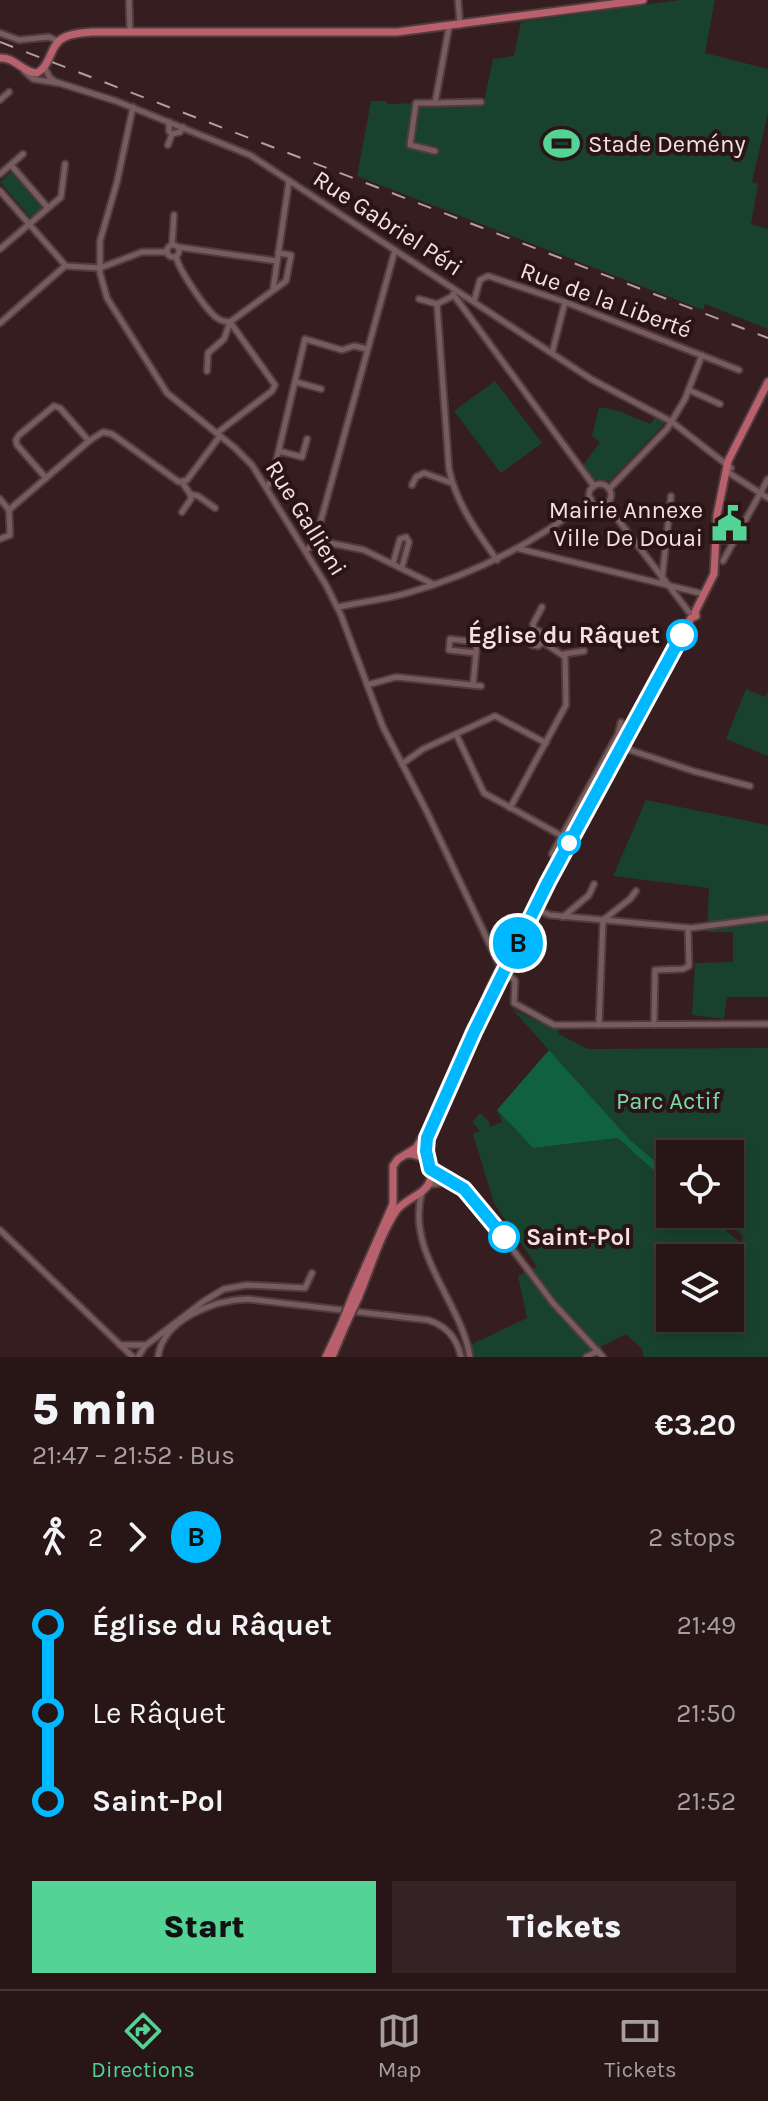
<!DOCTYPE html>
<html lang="en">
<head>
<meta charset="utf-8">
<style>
	:root { --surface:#281617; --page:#342324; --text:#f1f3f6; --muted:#a59fa1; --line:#443536; --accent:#54d396 }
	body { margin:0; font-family:Karla,sans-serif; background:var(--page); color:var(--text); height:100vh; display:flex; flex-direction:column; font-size:30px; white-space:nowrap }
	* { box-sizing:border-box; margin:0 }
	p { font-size:26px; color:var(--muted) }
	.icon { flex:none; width:44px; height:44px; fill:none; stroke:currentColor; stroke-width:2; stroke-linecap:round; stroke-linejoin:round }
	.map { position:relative; height:1357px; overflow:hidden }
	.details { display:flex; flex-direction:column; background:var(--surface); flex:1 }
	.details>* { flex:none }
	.badge { padding:0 16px; border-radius:26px; font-size:28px; line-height:52px }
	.controls { position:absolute; left:656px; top:1140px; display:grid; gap:16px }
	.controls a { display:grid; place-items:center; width:88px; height:88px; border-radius:0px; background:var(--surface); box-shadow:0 4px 12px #0003,0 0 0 2px var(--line); font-size:40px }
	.map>.badge { position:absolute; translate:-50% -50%; box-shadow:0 0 0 4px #fff }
	.legs { display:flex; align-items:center; gap:12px; height:88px; padding:0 32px; font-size:26px }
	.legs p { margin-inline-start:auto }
	.headline { display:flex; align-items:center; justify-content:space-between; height:136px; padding:0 32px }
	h1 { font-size:44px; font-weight:800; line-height:60px }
	.primary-button { display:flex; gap:16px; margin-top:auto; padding:16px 32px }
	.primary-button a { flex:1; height:92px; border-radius:0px; background:var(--accent); color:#111; font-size:32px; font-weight:800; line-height:92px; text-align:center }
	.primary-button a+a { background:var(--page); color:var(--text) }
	ul { padding:0 32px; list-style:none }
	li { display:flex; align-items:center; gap:28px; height:88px; font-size:30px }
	li i { display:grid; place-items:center; width:12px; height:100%; margin:0 10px; background:currentColor }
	li i::after { content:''; width:20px; height:20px; margin:-10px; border:6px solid; border-radius:50%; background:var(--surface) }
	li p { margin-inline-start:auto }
	li:first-child i { background:linear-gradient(#0000 50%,currentColor 0) }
	li:last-child i { background:linear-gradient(currentColor 50%,#0000 0) }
	.dock { display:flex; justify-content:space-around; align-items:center; height:112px; border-top:2px solid var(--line); background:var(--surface); font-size:22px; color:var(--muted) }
	.dock a { display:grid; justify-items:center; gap:4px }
	.dock .selected { color:var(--accent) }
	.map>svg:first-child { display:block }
</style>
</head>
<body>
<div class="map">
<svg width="768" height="1357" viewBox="0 0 768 1357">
	<rect width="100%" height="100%" fill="#361d1f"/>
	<g fill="#19422e" fill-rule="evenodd">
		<polygon points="680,0 715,0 705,53 768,69 768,113 752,182 758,184 751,224 768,229 768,329 705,304 703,310 357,176 371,101 386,101 387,104 484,101 493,59 514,56 521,22"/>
		<polygon points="11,172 42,208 31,218 0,182"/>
		<polygon points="495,381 542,443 501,473 454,411"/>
		<polygon points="599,407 619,411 650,424 655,418 665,423 610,481 591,479 583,466 600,442 592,436"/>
		<polygon points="746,689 765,697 768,691 768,756 726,739"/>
		<polygon points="646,800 768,825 768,997 727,997 724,1019 692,1015 695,963 733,962 733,932 707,932 709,888 613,876"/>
		<path d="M512 1009 548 1026 558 1027 559 1034 588 1049 768 1048V1357H644L642 1349 626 1334 580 1357H471L466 1347 527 1318 518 1276 537 1267 494 1203 473 1134 480 1131 472 1122 480 1113 488 1120 490 1127 502 1122 497 1110 533 1148 618 1138 670 1185V1214H706L741 1243 743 1236 717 1214H730V1154H670V1174L630 1140ZM670 1258H730V1318H670Z"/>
	</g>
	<polygon fill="#10613f" points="549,1050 630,1140 670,1174 670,1185 618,1138 533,1148 497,1110"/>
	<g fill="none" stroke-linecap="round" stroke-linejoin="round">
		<defs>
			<g id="minor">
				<polyline points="129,0 130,31"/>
				<polyline points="458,0 460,25"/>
				<polyline points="0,33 19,40 49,37 58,41"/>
				<polyline points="45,68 50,78 56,82 116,101 250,155 591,379 672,422 731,468"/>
				<polyline points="24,71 33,79 58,83"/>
				<polyline points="0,100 9,92"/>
				<polyline points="435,103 481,102"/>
				<polyline points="133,107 117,182 100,241 100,273 107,298 167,393 235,448 252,465 326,585 341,615 383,727 427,812 498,962 515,981 514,1003 554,1025 768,1024"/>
				<polyline points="169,122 169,131 172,134 180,132 183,127"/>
				<polyline points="168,145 172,134"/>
				<polyline points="435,151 410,145 416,103 435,103 449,27"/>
				<polyline points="11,165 48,208"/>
				<polyline points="0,174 23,154"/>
				<polyline points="0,191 66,266 100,268 142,252 167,252"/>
				<circle cx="173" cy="251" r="6"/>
				<polyline points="172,245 174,215"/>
				<polyline points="178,247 277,261"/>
				<polyline points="0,249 61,197 65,164"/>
				<path d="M176 256C178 269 206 310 217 318 223 322 224 321 230 322L275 385 272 391 217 433"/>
				<polyline points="273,290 289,181"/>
				<polyline points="453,294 594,486"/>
				<path d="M453 296 437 304 449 469C456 503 477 532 497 560"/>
				<polyline points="419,299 437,304"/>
				<polyline points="474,301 480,280 488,276 565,302 739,370"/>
				<polyline points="0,323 65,266"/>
				<polyline points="552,353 565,302"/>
				<polyline points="207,371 208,353 224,339 230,322 286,281 291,255 278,253"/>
				<polyline points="296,382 321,389"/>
				<polyline points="689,390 720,404"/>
				<polyline points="279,451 302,457 307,439"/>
				<polyline points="726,471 768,498"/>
				<polyline points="46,478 17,445 16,440 19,435 54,406 60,408 89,441"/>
				<polyline points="182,482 190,494 198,496 215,508"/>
				<circle cx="600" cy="495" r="11"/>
				<polyline points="412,485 416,477 424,473 452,483"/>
				<polyline points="267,487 272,479 305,339 342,350 354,346 367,349"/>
				<polyline points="609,489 667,429 685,399 702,355"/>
				<polyline points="0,499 9,510 89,441 103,432 112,434 179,482 187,480 220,436"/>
				<polyline points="606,504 689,612"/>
				<polyline points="182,512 191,499 190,494"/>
				<polyline points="0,539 10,535 9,510"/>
				<polyline points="315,540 364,550 433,584"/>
				<polyline points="716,540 735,540"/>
				<polyline points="520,549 704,594"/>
				<polyline points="305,551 314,544 318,531 395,250"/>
				<polyline points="723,561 768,479"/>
				<polyline points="393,563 400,539 406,537 409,542 402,567"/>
				<polyline points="662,579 671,496"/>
				<path d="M338 607C360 602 382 600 404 594 473 575 535 543 591 499"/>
				<polyline points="534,630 533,624 542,607"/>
				<polyline points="564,654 584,651"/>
				<polyline points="367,685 396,677 481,686"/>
				<polyline points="473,685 477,642 450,639 449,650 476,653"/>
				<polyline points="456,734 484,793 562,836"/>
				<polyline points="621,747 693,771 750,786"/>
				<polyline points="402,764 423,749 495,716 546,743"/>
				<polyline points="510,808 566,705 565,657 543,642 543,636 539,631 534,630 529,634 528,641 532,645 538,646 543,642"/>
				<polyline points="552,854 618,734 621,722"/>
				<polyline points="531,907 550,915 691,928 768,918"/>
				<polyline points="563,917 589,895 594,884"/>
				<polyline points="599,1025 603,920 630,899 636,891"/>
				<polyline points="654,1025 655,970 683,969 689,966 688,928"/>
				<polyline points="430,1169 461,1187 480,1206 553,1303 603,1357"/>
				<polyline points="428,1185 443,1183 467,1195"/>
				<path d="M422 1192C405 1252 461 1301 470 1357"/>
				<polyline points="0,1230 133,1357"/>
				<polyline points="120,1345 145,1345"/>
				<polyline points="138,1357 145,1346 204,1301 224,1289 247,1285 305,1288 312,1273"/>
				<path d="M158 1357C163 1319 214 1300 248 1299L428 1320C447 1326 457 1338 461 1357"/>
				<polyline points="586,1357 598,1351"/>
			</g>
			<g id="major">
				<path d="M0 58C15 57 22 72 37 73 52 65 49 44 65 37 73 33 83 33 92 32H397L643 0"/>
				<polyline points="489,991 505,959"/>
				<path d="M428 1163 426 1147 428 1134C506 956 600 788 691 618L696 616 695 612 714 574 717 515 728 461 768 382"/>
				<polyline points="353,1295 393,1204 393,1166 398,1159 416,1148 425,1133"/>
				<path d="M358 1298C370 1270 379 1237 396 1211 405 1198 429 1194 431 1177 433 1162 421 1154 407 1154"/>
				<polyline points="326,1357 341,1325"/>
				<polyline points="332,1357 345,1326"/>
			</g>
		</defs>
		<use href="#minor" stroke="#503c3d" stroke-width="9"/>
		<use href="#major" stroke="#503c3d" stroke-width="11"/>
		<use href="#minor" stroke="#785b5d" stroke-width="5"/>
		<use href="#major" stroke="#b8606c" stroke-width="7"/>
		<polyline stroke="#b39ea0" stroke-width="2" stroke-dasharray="14 14" stroke-linecap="butt" points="0,42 768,338"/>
		<defs>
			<g id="major-bridge">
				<polyline points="341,1325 353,1295"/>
				<polyline points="345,1326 358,1298"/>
			</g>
		</defs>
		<use href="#major-bridge" stroke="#503c3d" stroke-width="11" stroke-linecap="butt"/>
		<use href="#major-bridge" stroke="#b8606c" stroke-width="7"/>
	</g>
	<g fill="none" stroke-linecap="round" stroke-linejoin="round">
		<defs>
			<polyline id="line-1" points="504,1237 464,1189 430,1169 426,1151 427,1138 474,1032 548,882 682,635"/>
		</defs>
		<use href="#line-1" stroke="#fff" stroke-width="18"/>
		<use href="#line-1" stroke="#00b8ff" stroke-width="12"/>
	</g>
	<defs>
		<symbol id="stadium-bare" viewBox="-9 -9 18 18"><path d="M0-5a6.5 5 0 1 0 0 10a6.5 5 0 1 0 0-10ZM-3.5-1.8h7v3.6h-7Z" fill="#54d396" stroke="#2b1416" stroke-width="2.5" paint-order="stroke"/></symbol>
		<symbol id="civic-bare" viewBox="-9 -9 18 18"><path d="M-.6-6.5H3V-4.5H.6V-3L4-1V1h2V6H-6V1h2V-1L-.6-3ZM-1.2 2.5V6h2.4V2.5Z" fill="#54d396" stroke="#2b1416" stroke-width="2.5" paint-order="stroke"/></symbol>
	</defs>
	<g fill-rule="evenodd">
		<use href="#stadium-bare" x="536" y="118" width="51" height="51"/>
		<use href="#civic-bare" x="704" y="498" width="51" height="51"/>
	</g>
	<g fill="#fff" stroke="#00b8ff" stroke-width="4">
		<circle cx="682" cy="635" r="14"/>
		<circle cx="569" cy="843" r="10"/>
		<circle cx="504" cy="1237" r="14"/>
	</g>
	<g text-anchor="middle" stroke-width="8" stroke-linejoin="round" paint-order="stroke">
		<g font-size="24" fill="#f4e2e3" stroke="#2b1416" text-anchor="start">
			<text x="588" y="152">Stade Demény</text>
			<text x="703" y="518" text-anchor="end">Mairie Annexe<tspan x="703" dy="28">Ville De Douai</tspan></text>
		</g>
		<g font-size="24" fill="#f4e2e3" stroke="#2b1416">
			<text transform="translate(388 223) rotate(33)" y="8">Rue Gabriel Péri</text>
			<text transform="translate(606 300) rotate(20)" y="8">Rue de la Liberté</text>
			<text transform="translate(306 518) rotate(58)" y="8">Rue Gallieni</text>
		</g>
		<g font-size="24" font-weight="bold" fill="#f4e2e3" stroke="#2b1416" text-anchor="end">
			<text x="660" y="643">Église du Râquet</text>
			<text x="526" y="1245" text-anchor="start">Saint-Pol</text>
		</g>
		<g font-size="24" fill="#77dda8" stroke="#2b1416">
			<text x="668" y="1109">Parc Actif</text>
		</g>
	</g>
</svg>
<div class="controls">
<a><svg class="icon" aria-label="locate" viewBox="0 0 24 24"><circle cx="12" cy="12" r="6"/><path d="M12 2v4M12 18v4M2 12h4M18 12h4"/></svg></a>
<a><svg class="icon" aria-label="layers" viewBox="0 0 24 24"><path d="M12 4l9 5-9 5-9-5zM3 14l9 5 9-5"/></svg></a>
</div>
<b class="badge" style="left:518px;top:943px;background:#00b8ff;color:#111">B</b>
</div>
<section class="details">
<div class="headline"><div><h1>5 min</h1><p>21:47 – 21:52 · Bus</p></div><b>€3.20</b></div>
<div class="legs"><svg class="icon" aria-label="walk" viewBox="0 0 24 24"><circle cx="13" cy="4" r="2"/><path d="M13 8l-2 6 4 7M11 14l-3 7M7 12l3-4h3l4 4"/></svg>2<svg class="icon" aria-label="forward" viewBox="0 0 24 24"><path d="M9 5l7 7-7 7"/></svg><b class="badge" style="background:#00b8ff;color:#111">B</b><p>2 stops</p></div>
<ul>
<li><i style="color:#00b8ff"></i><b>Église du Râquet</b><p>21:49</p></li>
<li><i style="color:#00b8ff"></i><span>Le Râquet</span><p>21:50</p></li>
<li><i style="color:#00b8ff"></i><b>Saint-Pol</b><p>21:52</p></li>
</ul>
<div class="primary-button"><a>Start</a><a>Tickets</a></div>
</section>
<nav class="dock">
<a class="selected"><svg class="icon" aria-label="directions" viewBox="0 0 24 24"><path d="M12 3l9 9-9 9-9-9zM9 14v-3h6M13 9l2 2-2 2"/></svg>Directions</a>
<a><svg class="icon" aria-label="map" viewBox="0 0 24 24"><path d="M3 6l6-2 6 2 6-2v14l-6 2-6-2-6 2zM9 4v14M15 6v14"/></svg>Map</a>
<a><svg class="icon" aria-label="tickets" viewBox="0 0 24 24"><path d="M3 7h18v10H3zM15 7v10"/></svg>Tickets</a>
</nav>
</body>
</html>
